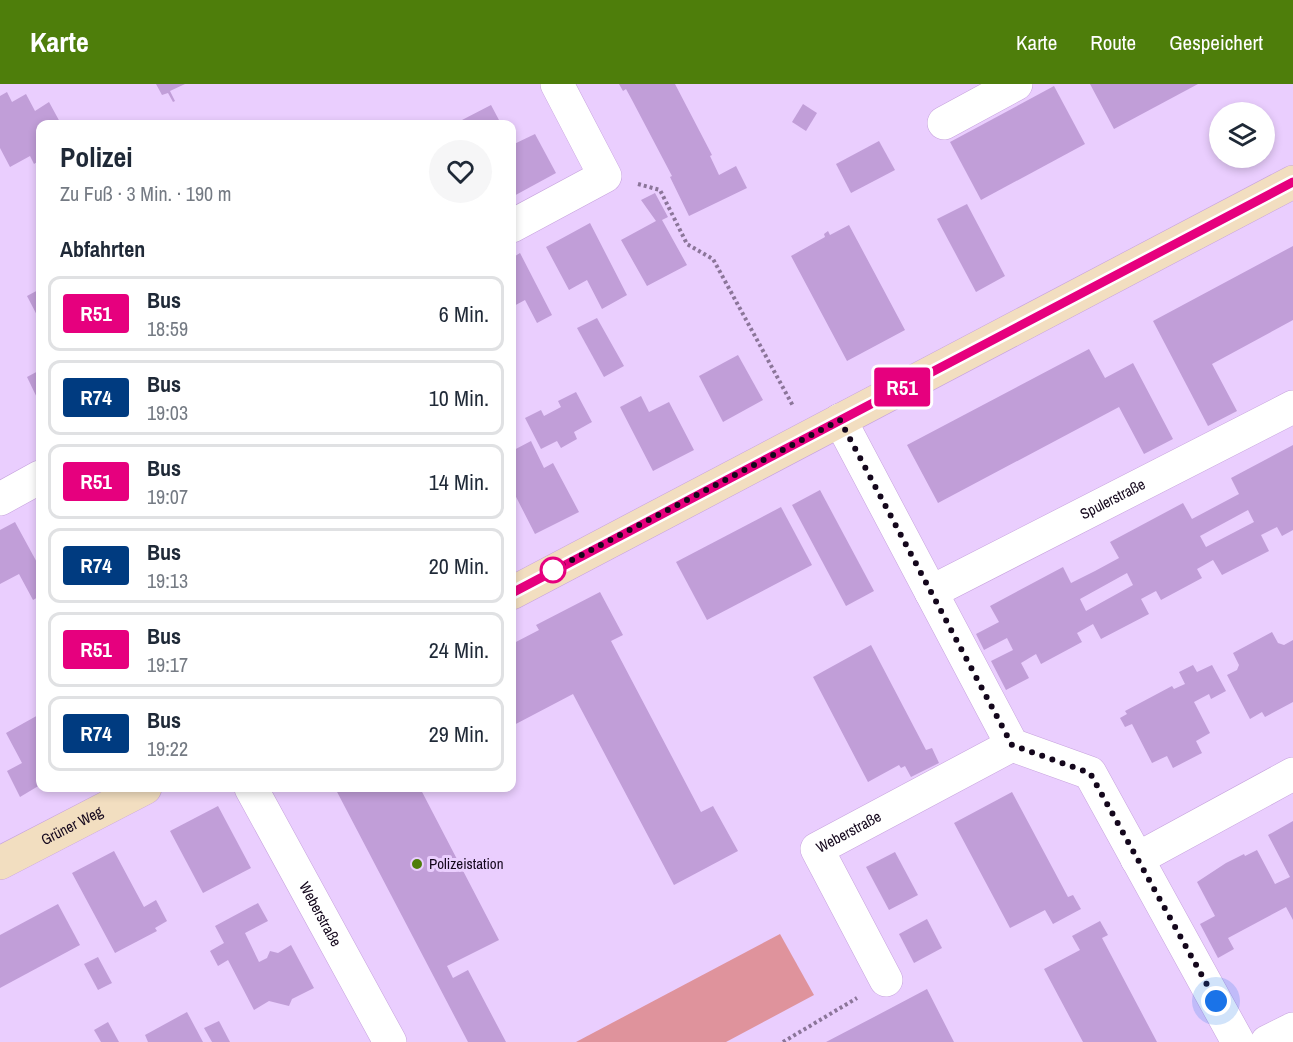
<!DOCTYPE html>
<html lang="de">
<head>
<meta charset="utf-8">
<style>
	:root { --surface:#fff; --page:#f6f6f7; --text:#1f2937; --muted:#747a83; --line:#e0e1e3; --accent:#4e7e0b }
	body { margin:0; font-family:"Archivo Narrow",sans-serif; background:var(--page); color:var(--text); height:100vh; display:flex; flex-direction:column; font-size:22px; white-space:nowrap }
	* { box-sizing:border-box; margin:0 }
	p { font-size:20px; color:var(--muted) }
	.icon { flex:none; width:33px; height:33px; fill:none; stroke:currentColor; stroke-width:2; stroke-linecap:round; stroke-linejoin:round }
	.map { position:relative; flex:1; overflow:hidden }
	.drawer { position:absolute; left:36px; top:36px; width:480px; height:672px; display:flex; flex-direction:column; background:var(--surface); border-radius:12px; box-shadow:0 3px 9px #0003 }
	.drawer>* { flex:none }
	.badge { padding:0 12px; border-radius:4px; font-size:21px; line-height:39px }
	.tools { position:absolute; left:1209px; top:18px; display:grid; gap:12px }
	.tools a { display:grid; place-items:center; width:66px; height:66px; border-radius:50%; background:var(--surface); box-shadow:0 3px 9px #0003; font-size:30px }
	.you { position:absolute; width:30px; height:30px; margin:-15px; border:4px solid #fff; border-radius:50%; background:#1a73e8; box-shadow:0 0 0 9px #1a73e833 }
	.map>.badge { position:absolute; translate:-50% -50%; box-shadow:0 0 0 3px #fff }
	h2 { padding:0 24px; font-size:22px; line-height:54px }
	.round { display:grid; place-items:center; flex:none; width:63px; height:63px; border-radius:32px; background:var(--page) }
	.head { display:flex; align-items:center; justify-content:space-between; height:102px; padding:0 24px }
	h1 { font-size:28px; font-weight:800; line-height:45px }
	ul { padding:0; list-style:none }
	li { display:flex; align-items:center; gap:18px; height:75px; margin:0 12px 9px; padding:0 12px; border:3px solid var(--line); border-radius:12px }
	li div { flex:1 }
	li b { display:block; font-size:22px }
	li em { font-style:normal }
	li .badge { min-width:66px; font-weight:700; text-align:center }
	header { display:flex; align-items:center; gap:36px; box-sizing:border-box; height:84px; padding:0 30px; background:var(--accent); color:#fff }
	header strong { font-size:28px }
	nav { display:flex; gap:33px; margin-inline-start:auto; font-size:21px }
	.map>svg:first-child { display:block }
</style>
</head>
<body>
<header>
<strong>Karte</strong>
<nav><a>Karte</a><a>Route</a><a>Gespeichert</a></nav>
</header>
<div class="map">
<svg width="1293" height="958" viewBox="0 0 1293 958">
	<rect width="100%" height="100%" fill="#eacefe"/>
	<polygon fill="#df939c" points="780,850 814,911 726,958 576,958"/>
	<g fill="#c19ed8" fill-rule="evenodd">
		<polygon points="156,0 185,0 170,7 175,17 173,18 168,9 162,11"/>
		<polygon points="619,0 675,0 712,71 710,72 719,91 736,82 747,104 689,132 670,93 672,92 632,16 626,5 623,7"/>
		<polygon points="1090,0 1198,0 1114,45"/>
		<polygon points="1054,2 1085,60 981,116 950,58"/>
		<polygon points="7,8 12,18 26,10 35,27 49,18 61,40 40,40 40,76 34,80 30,72 10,83 0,64 0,12"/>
		<polygon points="803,20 817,29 806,47 792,38"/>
		<polygon points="491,21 499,36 494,38 495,40 464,40 462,36"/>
		<polygon points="535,50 556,89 512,113 512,61"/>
		<polygon points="879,57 895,86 851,109 836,80"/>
		<polygon points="655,109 668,133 662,136 687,181 647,202 621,156 656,137 641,116"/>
		<polygon points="967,120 1005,192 976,208 937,135"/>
		<polygon points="590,139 627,211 602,225 587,196 569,206 546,163"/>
		<polygon points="849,141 905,246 847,277 791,172 825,153 824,150 828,147 830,151"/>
		<polygon points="1293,162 1293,236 1212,280 1237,327 1208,342 1153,237"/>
		<polygon points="520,169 552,231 537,239 525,216 512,223 512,174"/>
		<polygon points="40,205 40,237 27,212"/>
		<polygon points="597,234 624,282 604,293 577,244"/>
		<polygon points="1089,265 1105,294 1133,279 1173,355 1144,370 1119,323 938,419 907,361"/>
		<polygon points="738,271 763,316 723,338 699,292"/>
		<polygon points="40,286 40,320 27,293"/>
		<polygon points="576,308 592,338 574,348 577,355 561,364 557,357 541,365 525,334 541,326 544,332 561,323 558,317"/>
		<polygon points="641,312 649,328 669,318 694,366 653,387 620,323"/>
		<polygon points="531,357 544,384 553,379 579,428 535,450 512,405 512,367"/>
		<path d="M1293 361V446L1282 452 1277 443 1261 451 1269 467 1222 491 1213 476 1197 485 1202 494 1161 516 1156 507 1141 515 1149 530 1101 555 1093 540 1077 549 1082 558 1041 580 1036 570 1021 579 1029 594 1006 606 991 577 1013 566 1007 554 984 566 976 550 999 538 990 522 1063 483 1071 499 1095 487 1119 474 1110 458 1183 419 1192 435 1239 410 1231 394ZM1248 426 1254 438 1206 463 1200 452ZM1127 489 1133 501 1086 527 1080 515Z"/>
		<polygon points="820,406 874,507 846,522 792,421"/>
		<polygon points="781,423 812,481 707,536 676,478"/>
		<polygon points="15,438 40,484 40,512 33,516 19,490 0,500 0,446"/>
		<polygon points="600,508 623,551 611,557 701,728 713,722 738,767 674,801 573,610 512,642 512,560 539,546 536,541"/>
		<polygon points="1272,548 1278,559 1284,561 1293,556 1293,618 1265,633 1262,628 1250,635 1227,591 1237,586 1239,581 1233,569"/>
		<polygon points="871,561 926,666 932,664 939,679 911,693 905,682 901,684 899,681 868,698 813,593"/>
		<polygon points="1193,581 1197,588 1212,581 1226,607 1211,615 1209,610 1194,618 1210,649 1196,657 1202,669 1173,684 1167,672 1152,679 1132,640 1125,643 1120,634 1127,630 1125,627 1172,602 1174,605 1185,600 1179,588"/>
		<polygon points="40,630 40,701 20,713 7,687 22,679 6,649"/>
		<polygon points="335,704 420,704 499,856 447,882 453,894 468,886 506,958 468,958"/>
		<polygon points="1012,708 1068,813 1073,811 1081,825 1053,840 1045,826 1010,844 954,739"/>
		<polygon points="218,722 251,784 203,809 170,747"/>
		<polygon points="1293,737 1293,836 1286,823 1228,854 1234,865 1218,874 1200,840 1215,832 1197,798 1226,779 1244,770 1245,772 1257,766 1275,800 1290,793 1268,751"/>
		<polygon points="114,767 144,823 156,816 167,837 155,844 157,847 115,869 72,789"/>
		<polygon points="895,768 918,811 889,826 866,783"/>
		<polygon points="258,819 268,837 245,849 259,878 267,874 270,867 278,869 291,861 314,904 292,915 289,922 269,917 254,926 228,876 218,882 210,867 224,859 215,842"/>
		<polygon points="58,820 80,861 0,904 0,851"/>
		<polygon points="927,835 942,864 914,879 899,850"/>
		<polygon points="1100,837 1108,851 1102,854 1157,958 1083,958 1044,885 1080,866 1072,852"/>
		<polygon points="98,873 112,899 98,906 84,880"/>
		<polygon points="927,905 954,958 826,958 874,933"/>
		<polygon points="187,928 203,958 148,958 145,951"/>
		<polygon points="219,937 230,958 212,958 204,944"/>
		<polygon points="108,938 119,958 101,958 94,946"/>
	</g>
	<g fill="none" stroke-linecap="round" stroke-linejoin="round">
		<defs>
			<g id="street">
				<polyline points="944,39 1016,0"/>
				<polyline points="512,142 605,92 557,0"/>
				<polyline points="840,336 1012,661 1090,689 1238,958"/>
				<polyline points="0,415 40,393"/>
				<path id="s1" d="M931 508 1293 323"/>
				<path id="s2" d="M251 704 390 958"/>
				<polyline points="1137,775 1293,690"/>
				<path id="s3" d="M886 896 817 765 1012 661"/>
				<polyline points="1267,958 1293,945"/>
			</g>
			<g id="secondary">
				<polyline points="512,509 1293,98"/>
				<path id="s4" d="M0 779 145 704"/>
			</g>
		</defs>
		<use href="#street" stroke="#c6a2dd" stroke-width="34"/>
		<use href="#secondary" stroke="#c6a2dd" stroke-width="34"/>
		<g stroke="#8b7599" stroke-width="4" stroke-dasharray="3 3" stroke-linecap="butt">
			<polyline points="638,100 660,106 687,160 713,175 793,322"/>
			<polyline points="783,958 857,914"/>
		</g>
		<use href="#street" stroke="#fff" stroke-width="33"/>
		<use href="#secondary" stroke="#f2dec0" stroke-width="33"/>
	</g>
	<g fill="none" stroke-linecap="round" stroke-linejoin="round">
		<defs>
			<polyline id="line" points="512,509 1293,98"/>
		</defs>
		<use href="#line" stroke="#fff" stroke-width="14"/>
		<use href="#line" stroke="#e6007e" stroke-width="9"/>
		<polyline stroke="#14071c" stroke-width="6" stroke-dasharray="0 10.8" points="553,486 840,336 1012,661 1090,689 1216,917"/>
	</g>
	<circle fill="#fff" stroke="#e6007e" stroke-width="3" cx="553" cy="486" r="12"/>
	<circle fill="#4e7e0b" stroke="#eacefe" stroke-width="2" cx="417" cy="780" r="6"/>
	<g text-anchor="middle" stroke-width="6" stroke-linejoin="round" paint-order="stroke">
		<g font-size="15" fill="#14071c" stroke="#eacefe">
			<text dy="5" stroke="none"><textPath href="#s1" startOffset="204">Spulerstraße</textPath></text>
			<text dy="5" stroke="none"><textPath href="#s4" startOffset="81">Grüner Weg</textPath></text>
			<text dy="5" stroke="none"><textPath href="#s3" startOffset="184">Weberstraße</textPath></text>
			<text dy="5" stroke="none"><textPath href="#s2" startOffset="144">Weberstraße</textPath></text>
		</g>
		<g font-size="15" fill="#14071c" stroke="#eacefe" text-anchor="start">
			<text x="429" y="785">Polizeistation</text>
		</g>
	</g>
</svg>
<div class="tools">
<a><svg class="icon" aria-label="layers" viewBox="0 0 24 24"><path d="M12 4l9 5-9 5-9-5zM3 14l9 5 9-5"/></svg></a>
</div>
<div class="you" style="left:1216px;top:917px"></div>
<b class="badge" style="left:902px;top:303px;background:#e6007e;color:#fff">R51</b>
<section class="drawer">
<div class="head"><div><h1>Polizei</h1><p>Zu Fuß · 3 Min. · 190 m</p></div><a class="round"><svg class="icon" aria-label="heart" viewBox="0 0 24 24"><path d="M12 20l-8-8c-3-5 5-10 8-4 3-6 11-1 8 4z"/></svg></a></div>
<h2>Abfahrten</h2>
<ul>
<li><span class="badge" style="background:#e6007e;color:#fff">R51</span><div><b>Bus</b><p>18:59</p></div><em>6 Min.</em></li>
<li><span class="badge" style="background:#003b80;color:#fff">R74</span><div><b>Bus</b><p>19:03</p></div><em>10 Min.</em></li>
<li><span class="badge" style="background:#e6007e;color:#fff">R51</span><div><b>Bus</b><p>19:07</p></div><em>14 Min.</em></li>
<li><span class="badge" style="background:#003b80;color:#fff">R74</span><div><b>Bus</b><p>19:13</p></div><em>20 Min.</em></li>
<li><span class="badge" style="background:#e6007e;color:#fff">R51</span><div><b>Bus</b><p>19:17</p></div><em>24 Min.</em></li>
<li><span class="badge" style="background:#003b80;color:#fff">R74</span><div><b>Bus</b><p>19:22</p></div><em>29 Min.</em></li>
</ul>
</section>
</div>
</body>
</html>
